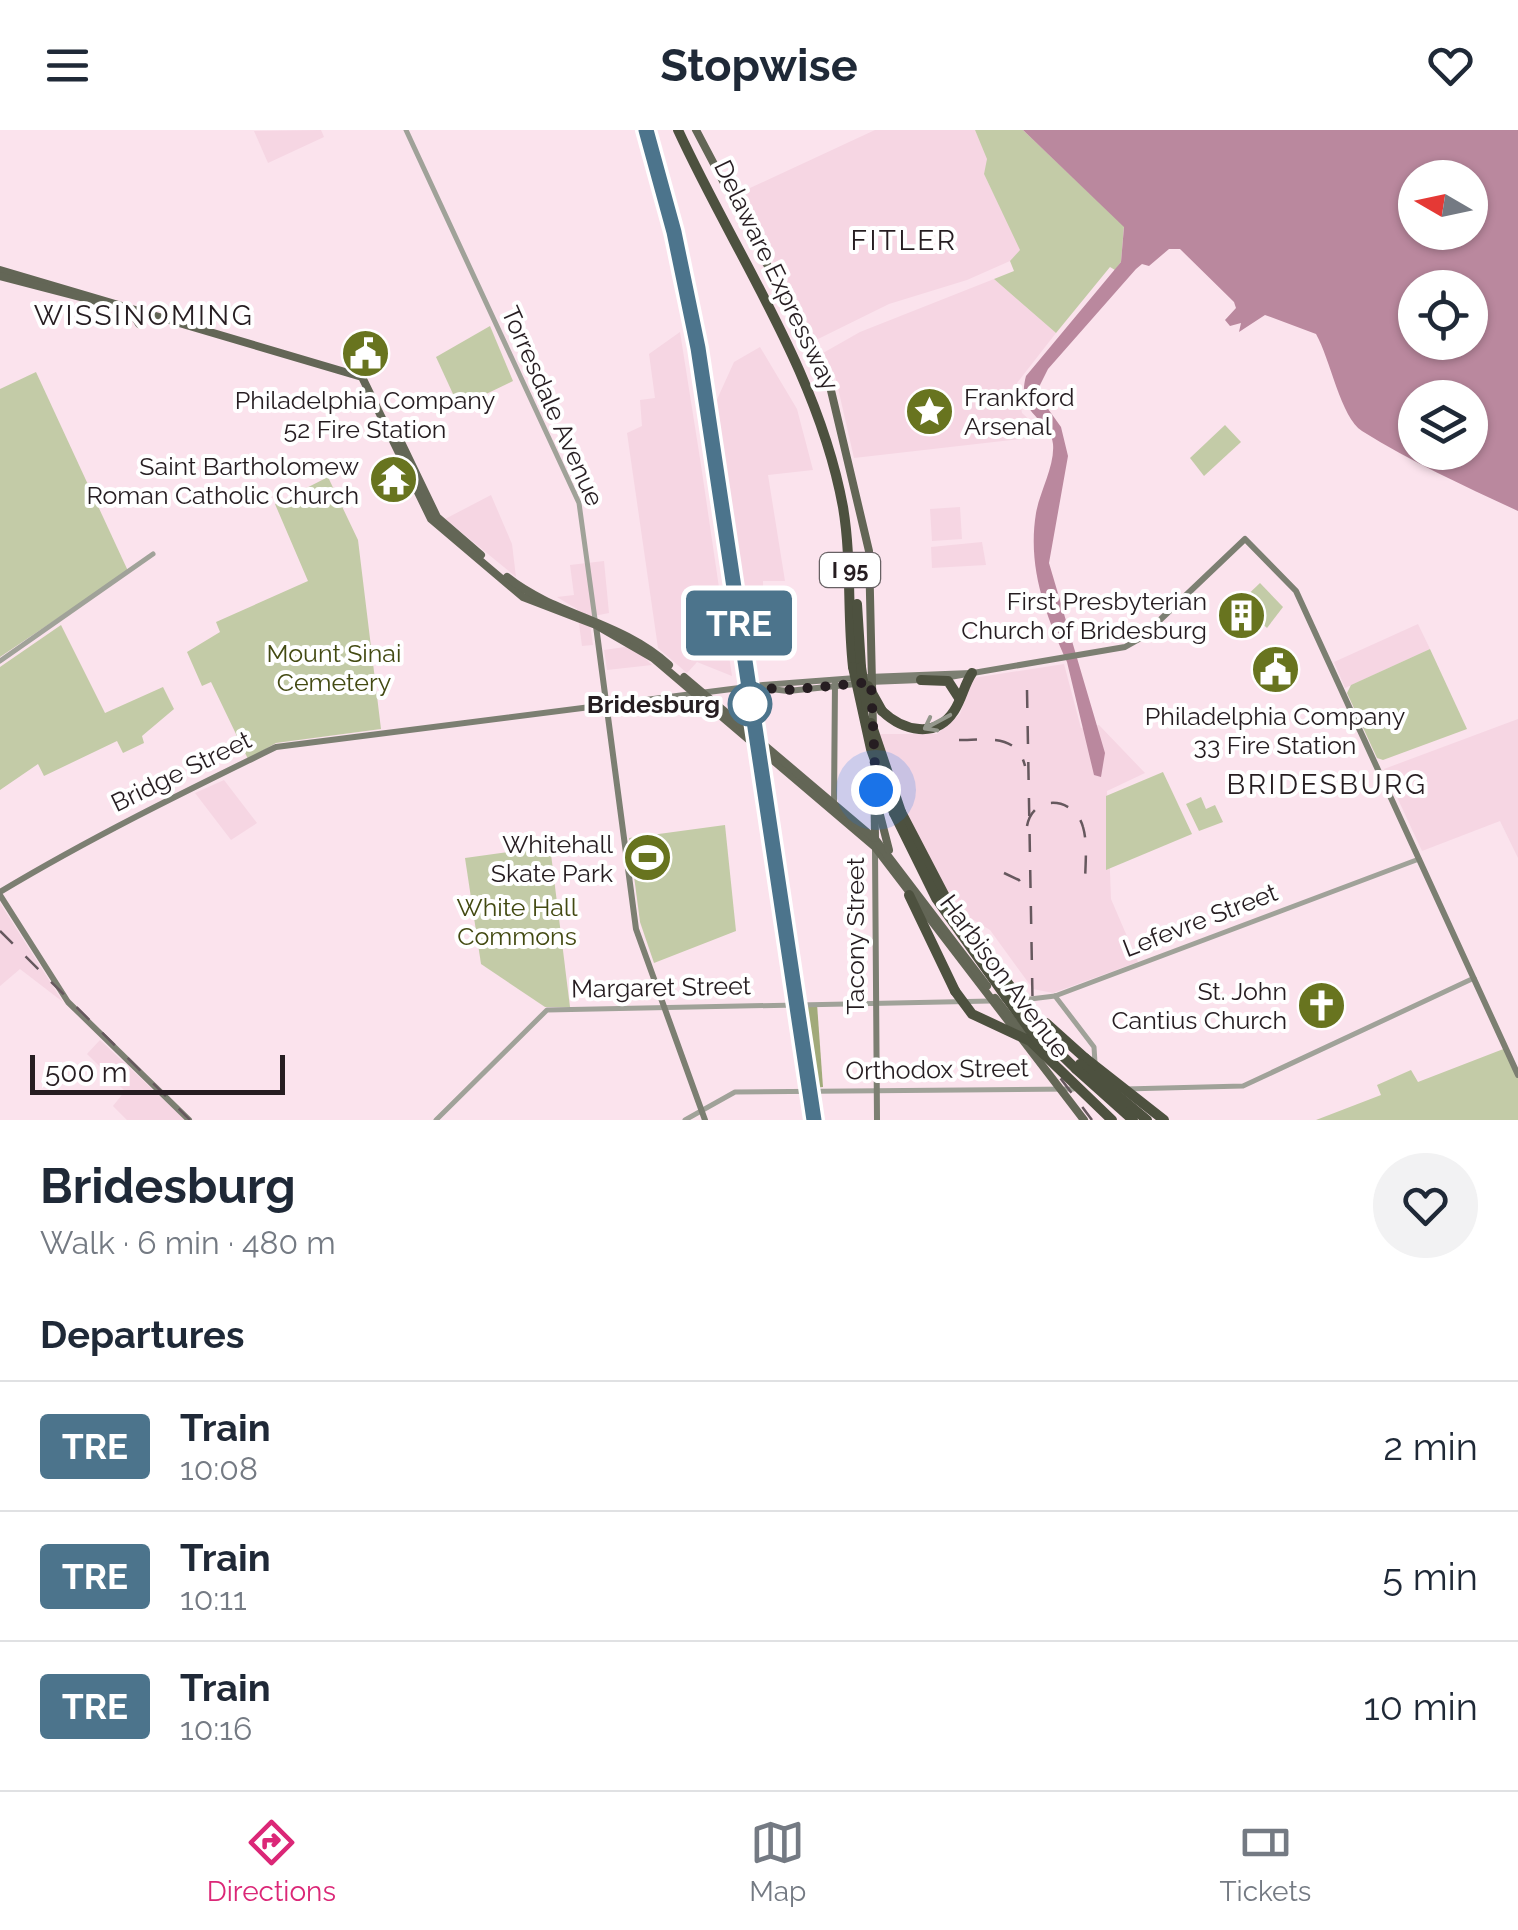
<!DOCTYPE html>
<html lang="en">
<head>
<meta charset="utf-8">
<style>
	:root { --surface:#fff; --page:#f2f2f3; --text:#1f2937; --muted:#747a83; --line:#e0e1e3; --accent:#db2777 }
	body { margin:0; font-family:Raleway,sans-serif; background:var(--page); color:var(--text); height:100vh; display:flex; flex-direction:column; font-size:38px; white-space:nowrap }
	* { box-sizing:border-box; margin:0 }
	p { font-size:32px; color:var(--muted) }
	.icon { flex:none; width:55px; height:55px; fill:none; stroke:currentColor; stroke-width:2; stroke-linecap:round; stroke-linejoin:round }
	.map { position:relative; height:990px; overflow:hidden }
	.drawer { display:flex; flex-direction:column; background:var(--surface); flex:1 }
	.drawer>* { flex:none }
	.badge { padding:0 20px; border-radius:8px; font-size:35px; line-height:65px }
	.needle { width:65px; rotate:279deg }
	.buttons { position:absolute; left:1398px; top:30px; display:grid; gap:20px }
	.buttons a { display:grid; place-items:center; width:90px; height:90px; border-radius:50%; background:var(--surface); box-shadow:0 2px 8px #0004; font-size:50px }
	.scale { position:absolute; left:30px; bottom:25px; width:255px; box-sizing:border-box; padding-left:10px; border:5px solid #261d21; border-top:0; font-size:28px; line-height:35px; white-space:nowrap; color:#261d21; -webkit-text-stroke:8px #fff; paint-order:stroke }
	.you { position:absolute; width:50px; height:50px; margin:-25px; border:8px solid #fff; border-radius:50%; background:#1a73e8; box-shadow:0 0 0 15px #1a73e833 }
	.map>.badge { position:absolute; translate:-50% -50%; box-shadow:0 0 0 5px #fff }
	h2 { padding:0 40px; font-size:38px; line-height:90px }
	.round { display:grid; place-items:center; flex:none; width:105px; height:105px; border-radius:52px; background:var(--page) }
	.head { display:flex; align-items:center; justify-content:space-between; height:170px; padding:0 40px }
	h1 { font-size:48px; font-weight:700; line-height:75px }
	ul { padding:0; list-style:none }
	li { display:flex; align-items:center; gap:30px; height:130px; padding:0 40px; border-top:2px solid var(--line) }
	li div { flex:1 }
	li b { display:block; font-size:38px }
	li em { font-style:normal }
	li .badge { min-width:110px; font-weight:700; text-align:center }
	header { display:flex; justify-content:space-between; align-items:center; height:130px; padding:0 40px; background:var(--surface); font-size:45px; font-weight:700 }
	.tabs { display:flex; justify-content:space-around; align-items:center; height:140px; border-top:2px solid var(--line); background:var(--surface); font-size:28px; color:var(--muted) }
	.tabs a { display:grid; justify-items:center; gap:5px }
	.tabs .current { color:var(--accent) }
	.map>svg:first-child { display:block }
</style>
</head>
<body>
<header><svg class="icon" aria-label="menu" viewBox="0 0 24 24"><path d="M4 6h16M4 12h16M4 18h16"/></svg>Stopwise<svg class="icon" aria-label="heart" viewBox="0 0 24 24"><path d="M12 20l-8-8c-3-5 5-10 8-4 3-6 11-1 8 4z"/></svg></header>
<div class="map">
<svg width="1518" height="990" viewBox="0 0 1518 990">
	<rect width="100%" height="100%" fill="#fbe3ed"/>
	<g fill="#f6d6e3">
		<polygon points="321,0 324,7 268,33 254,1"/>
		<polygon points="875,0 975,0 988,29 984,44 1021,120 1010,131 967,150 889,174 816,210 737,64"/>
		<polygon points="994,149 1056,203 1017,253 1022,283 1047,306 854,328 835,245 823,223 860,202"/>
		<polygon points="680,202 701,335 732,546 697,532 687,543 658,518 627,303 642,296 640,270 655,268 649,224"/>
		<polygon points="760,217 797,279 813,340 768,345 785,451 763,451 764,522 749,522 714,276 734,232"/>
		<polygon points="491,365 512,414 516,447 445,389"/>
		<polygon points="960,377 962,409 932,411 930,379"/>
		<polygon points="982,412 986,435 932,438 931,417"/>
		<polygon points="604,431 609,483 589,487 593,515 582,516 577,479 557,467 574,465 570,435"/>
		<polygon points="1418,494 1430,519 1345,558 1334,532"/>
		<polygon points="632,516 652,535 607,540 604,520"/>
		<polygon points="1064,534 1081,598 1099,595 1145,643 1107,661 1111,769 1138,832 1053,863 1033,859 990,800 957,780 905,686 879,604 937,604 960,584 973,548"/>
		<polygon points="1518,589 1518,728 1500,691 1422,721 1384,639"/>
		<polygon points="224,650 257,693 231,710 195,663"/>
		<polygon points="0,773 63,872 20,839 0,856"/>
		<polygon points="100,910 185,990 127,990 113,976 125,961 87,924"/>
	</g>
	<g fill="#c3cba7">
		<polygon points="975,0 1023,0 1124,96 1121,132 1115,140 1110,137 1056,203 994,149 1014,141 1010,131 1020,120 984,44 987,29"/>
		<polygon points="490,196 513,251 459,277 436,227"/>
		<polygon points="36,242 128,441 0,527 0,259"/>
		<polygon points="1225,295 1241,312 1204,346 1190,328"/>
		<polygon points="328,347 358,410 381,599 276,613 248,629 211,552 202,556 187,522 220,502 216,492 308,451 275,374"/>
		<polygon points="1260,453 1283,477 1267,498 1239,473"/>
		<polygon points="61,495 105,583 163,557 174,579 142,606 144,613 123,623 117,611 44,646 38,634 0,660 0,537"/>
		<polygon points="1430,519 1467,599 1383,630 1377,628 1347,563 1351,555"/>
		<polygon points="1163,642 1192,704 1106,740 1106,666"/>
		<polygon points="1201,667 1206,679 1215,675 1223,692 1199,701 1186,674"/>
		<polygon points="725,695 736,801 654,833 640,792 629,708"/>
		<polygon points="550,716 570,877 545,877 481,834 465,728"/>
		<polygon points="1506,918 1518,945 1518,990 1316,990 1381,965 1377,955 1411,940 1418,952"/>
	</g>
	<polygon fill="#a1aa7a" points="817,874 823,957 815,958 803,875"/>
	<path fill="#ba889e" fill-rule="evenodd" d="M1023 0H1518V381C1462 355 1412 332 1362 301 1341 288 1330 228 1316 204L1265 185 1239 202 1241 193 1230 196 1225 190 1236 178 1234 172 1180 119H1169L1149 136 1142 134 1136 139 1048 239 1039 257 1041 269 1061 297 1068 326 1049 433 1105 623 1101 647 1094 645 1067 532C1046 485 1027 438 1036 383 1040 361 1055 336 1053 314 1051 288 1015 286 1026 246L1121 132 1124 97ZM1415 48H1470V102H1415ZM1415 158H1470V212H1415ZM1415 268H1470V322H1415Z"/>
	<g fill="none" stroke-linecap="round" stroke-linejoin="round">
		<g stroke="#a0a299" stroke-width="5">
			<polyline points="406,0 579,373 595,489"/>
			<polyline points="0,531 153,424"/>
			<polyline points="1055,866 1094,917 1095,933"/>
			<polyline points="1022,870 1055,866 1419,729"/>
			<polyline points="1125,959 1243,956 1474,848"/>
			<polyline points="436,990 547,880 991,871"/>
			<polyline points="685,990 735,962 1074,959"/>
		</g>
		<g stroke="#7c7f72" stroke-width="6">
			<polyline points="596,496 636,799 705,990"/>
			<polyline points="868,547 971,543"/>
			<polyline points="944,548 1125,517 1141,508 1245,409 1296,461 1518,945"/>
			<polyline points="869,552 921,550"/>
			<polyline points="753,557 788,561 856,554"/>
			<polyline points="834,674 835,552"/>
			<polyline points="875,719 877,990"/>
			<path d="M0 762C90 708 182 663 276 617L763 555 856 548"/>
			<polyline points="0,765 68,872 189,990"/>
		</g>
		<g stroke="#636656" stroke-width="8">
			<polyline points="696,0 829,252 869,421 873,598"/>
			<polyline points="0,140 362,247 431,389 523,467 596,495 653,528 875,717 1084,990"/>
			<polyline points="0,146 126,179"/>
			<polyline points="131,181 139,194"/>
			<polyline points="399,308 437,387 481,425"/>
			<path d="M507 447C556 486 621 491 669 535"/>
			<polyline points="684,547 875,709 987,856"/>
			<polyline points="874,637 875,708"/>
			<polyline points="879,681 889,720"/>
			<polyline points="995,868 1026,908"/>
		</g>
		<g stroke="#4d513f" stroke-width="10">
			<path d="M678 0C735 124 818 241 843 377 852 431 847 484 853 537"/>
			<polyline points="857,474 861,537"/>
			<polyline points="921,550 948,551 959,568"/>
			<path d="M882 581C903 601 936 609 954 581 962 569 964 555 972 543"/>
			<polyline points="901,682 950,776 1016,864"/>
			<polyline points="894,683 936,768 1006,867"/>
			<polyline points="909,765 955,861"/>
			<polyline points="1046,893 1085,928"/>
			<polyline points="1038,902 1076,939"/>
		</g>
		<g stroke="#66585e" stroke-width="2.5" stroke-dasharray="18 18" stroke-linecap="butt">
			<polyline points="640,0 668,104 691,220 808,990"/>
			<polyline points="1027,560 1033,896 1043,925 1092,990"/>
			<path d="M959 610C986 610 1017 603 1025 636"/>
			<path d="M1027 696C1033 663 1075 667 1083 697 1088 714 1085 737 1085 755"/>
			<polyline points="1004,743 1019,750 1028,766"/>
			<polyline points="0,801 190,990"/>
		</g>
		<g stroke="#4d513f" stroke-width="10">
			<polyline points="853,537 871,619 894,683"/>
			<polyline points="861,537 867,577"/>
			<polyline points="868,556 882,581"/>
			<polyline points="871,593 901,682"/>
			<polyline points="955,861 972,884 1030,911 1112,990"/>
			<polyline points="1016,864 1043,896"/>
			<polyline points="1006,867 1040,914"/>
			<polyline points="1085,928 1164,990"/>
			<polyline points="1080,934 1147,990"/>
			<polyline points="1076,939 1133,990"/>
		</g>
	</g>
	<defs><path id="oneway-shaft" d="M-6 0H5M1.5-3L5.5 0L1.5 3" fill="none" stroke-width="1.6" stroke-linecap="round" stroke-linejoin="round" transform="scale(2.5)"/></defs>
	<use stroke="#94978c" href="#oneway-shaft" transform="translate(937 592) rotate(152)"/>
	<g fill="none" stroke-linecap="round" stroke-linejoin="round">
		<defs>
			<polyline id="line" points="646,0 674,102 698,218 814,990"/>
		</defs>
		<use href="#line" stroke="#fff" stroke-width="22"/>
		<use href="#line" stroke="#4c748c" stroke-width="15"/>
		<polyline stroke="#261d21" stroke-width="10" stroke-dasharray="0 18" points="750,574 753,557 788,560 871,552 876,660"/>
	</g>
	<defs>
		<symbol id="civic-disc" viewBox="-11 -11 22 22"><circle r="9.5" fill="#68741f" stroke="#fff"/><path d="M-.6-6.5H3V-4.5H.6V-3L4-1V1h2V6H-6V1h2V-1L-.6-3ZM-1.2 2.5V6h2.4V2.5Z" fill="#fff"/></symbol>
		<symbol id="sight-disc" viewBox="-11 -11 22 22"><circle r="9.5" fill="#68741f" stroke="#fff"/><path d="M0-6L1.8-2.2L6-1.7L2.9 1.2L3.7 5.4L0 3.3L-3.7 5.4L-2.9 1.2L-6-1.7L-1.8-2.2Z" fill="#fff"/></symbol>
		<symbol id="temple-disc" viewBox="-11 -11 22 22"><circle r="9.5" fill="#68741f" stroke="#fff"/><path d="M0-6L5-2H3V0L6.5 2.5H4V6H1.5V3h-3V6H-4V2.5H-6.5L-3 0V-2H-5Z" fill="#fff"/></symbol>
		<symbol id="building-disc" viewBox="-11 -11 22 22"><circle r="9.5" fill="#68741f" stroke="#fff"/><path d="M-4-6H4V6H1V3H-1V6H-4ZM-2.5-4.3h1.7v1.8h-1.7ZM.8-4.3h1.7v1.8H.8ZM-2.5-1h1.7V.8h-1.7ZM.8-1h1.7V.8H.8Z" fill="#fff"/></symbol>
		<symbol id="stadium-disc" viewBox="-11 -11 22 22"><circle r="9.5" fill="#68741f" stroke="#fff"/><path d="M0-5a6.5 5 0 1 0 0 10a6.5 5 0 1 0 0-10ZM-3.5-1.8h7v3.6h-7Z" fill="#fff"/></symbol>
		<symbol id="church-disc" viewBox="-11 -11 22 22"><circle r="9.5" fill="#68741f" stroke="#fff"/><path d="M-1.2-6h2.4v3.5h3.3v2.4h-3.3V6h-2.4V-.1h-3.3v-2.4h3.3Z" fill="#fff"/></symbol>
	</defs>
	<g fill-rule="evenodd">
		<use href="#civic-disc" x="338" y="196" width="55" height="55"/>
		<use href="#sight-disc" x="902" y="254" width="55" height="55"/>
		<use href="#temple-disc" x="366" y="322" width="55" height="55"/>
		<use href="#building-disc" x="1214" y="458" width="55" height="55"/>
		<use href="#civic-disc" x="1248" y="512" width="55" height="55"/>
		<use href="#stadium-disc" x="620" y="700" width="55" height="55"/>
		<use href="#church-disc" x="1294" y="848" width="55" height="55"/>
	</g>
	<circle fill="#fff" stroke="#4c748c" stroke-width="5" cx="750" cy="574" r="20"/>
	<g text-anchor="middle" stroke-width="8" stroke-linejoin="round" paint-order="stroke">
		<rect fill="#fff" stroke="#676164" stroke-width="2.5" x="820" y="423" width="60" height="34" rx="8"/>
		<g font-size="22" font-weight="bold" fill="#261d21">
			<text x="850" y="448">I 95</text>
		</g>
		<g font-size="25" fill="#261d21" stroke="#fff">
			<text transform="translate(777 145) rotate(64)" y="9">Delaware Expressway</text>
			<text transform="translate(553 276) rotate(66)" y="9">Torresdale Avenue</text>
			<text transform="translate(181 641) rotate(-26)" y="9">Bridge Street</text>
			<text transform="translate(1200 790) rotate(-21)" y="9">Lefevre Street</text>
			<text transform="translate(855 806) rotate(-90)" y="9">Tacony Street</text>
			<text transform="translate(1005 846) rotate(53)" y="9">Harbison Avenue</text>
			<text transform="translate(661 857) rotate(-1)" y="9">Margaret Street</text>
			<text transform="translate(937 939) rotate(-1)" y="9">Orthodox Street</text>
		</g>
		<g font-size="25" fill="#261d21" stroke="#fff" text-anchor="end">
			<text x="964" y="276" text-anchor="start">Frankford<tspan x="964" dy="29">Arsenal</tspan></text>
			<text x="365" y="279" text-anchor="middle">Philadelphia Company<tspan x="365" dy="29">52 Fire Station</tspan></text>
			<text x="359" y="345">Saint Bartholomew<tspan x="359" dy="29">Roman Catholic Church</tspan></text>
			<text x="1207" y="480">First Presbyterian<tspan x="1207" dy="29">Church of Bridesburg</tspan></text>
			<text x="1275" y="595" text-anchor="middle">Philadelphia Company<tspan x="1275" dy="29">33 Fire Station</tspan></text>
			<text x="613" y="723">Whitehall<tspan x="613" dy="29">Skate Park</tspan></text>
			<text x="1287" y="870">St. John<tspan x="1287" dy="29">Cantius Church</tspan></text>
		</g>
		<g font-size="25" fill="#434a12" stroke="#fff">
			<text x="334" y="532">Mount Sinai<tspan x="334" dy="29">Cemetery</tspan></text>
			<text x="517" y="786">White Hall<tspan x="517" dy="29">Commons</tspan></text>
		</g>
		<g font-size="25" font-weight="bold" fill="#261d21" stroke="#fff" text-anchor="end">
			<text x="720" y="583">Bridesburg</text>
		</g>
		<g font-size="28" letter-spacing="2.5" fill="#261d21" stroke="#fff">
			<text x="904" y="120">FITLER</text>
			<text x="144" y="195">WISSINOMING</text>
			<text x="1327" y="664">BRIDESBURG</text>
		</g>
	</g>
</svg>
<div class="buttons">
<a><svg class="needle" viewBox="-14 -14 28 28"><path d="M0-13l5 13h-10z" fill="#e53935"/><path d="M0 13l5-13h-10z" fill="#747a83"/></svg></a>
<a><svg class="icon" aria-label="locate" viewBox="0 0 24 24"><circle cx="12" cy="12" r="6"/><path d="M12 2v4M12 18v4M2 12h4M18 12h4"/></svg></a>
<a><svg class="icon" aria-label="layers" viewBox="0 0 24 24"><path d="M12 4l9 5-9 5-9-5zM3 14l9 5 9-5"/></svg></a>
</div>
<div class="scale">500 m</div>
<div class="you" style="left:876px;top:660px"></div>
<b class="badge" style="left:739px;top:493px;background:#4c748c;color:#fff">TRE</b>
</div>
<section class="drawer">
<div class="head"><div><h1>Bridesburg</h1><p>Walk · 6 min · 480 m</p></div><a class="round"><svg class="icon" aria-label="heart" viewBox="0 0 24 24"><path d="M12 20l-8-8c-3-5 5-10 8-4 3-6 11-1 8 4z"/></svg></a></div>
<h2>Departures</h2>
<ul>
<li><span class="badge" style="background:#4c748c;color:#fff">TRE</span><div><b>Train</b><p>10:08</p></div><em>2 min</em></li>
<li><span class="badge" style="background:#4c748c;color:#fff">TRE</span><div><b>Train</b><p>10:11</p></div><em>5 min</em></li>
<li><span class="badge" style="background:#4c748c;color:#fff">TRE</span><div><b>Train</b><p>10:16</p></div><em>10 min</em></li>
</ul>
</section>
<nav class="tabs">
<a class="current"><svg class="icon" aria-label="directions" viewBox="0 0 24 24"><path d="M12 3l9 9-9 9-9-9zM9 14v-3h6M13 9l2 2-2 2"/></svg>Directions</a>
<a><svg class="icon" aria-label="map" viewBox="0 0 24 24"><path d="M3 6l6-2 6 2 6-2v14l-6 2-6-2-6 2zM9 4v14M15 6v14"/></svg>Map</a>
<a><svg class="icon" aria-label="tickets" viewBox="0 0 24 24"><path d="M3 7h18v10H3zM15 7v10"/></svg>Tickets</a>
</nav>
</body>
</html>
